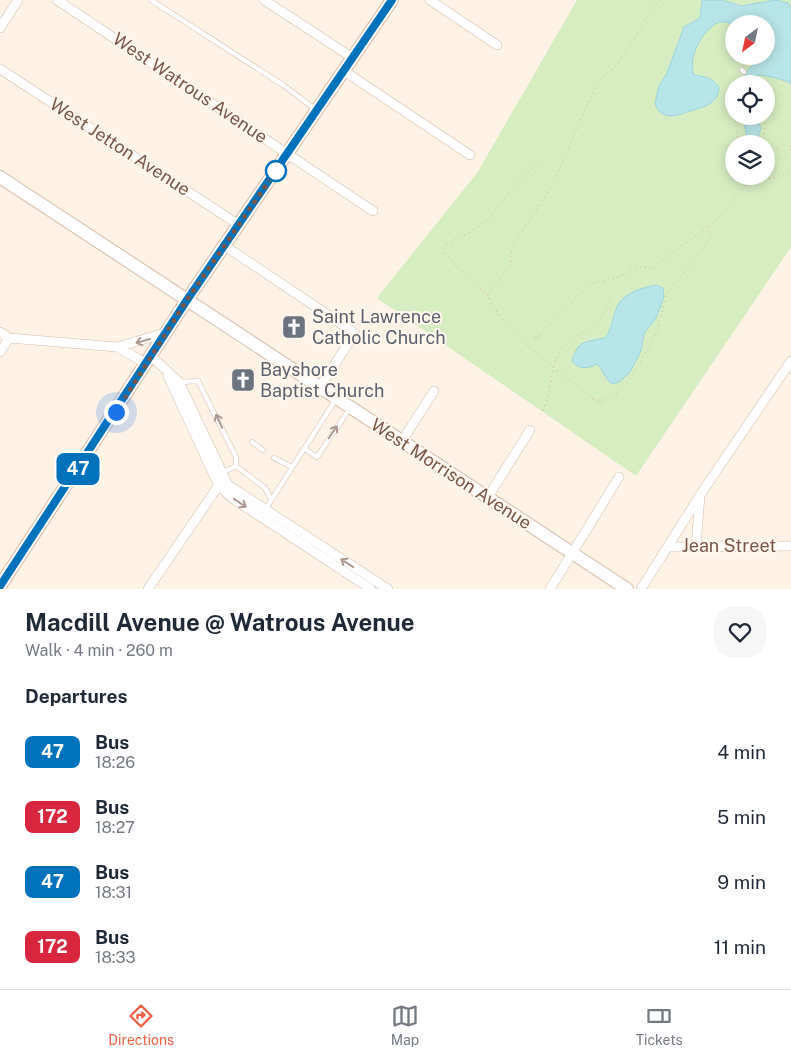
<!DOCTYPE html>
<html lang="en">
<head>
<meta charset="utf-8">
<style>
	:root { --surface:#fff; --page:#f6f6f7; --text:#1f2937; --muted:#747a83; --line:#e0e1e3; --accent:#f06042 }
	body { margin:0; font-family:"Public Sans",sans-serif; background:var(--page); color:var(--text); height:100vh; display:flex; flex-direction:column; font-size:19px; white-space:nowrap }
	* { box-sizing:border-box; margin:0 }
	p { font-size:16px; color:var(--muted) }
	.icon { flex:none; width:28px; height:28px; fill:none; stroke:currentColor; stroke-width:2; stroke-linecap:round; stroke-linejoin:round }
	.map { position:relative; height:589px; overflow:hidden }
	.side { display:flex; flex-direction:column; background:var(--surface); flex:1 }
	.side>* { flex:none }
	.badge { padding:0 10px; border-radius:8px; font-size:18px; line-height:32px }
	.needle { width:32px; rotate:213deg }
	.tools { position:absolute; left:725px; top:15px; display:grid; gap:10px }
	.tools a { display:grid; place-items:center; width:50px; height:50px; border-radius:50%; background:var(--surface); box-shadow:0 2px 12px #0003; font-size:25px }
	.you { position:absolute; width:25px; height:25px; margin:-12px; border:4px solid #fff; border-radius:50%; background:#1a73e8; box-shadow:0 0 0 8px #1a73e833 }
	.map>.badge { position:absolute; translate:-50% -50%; box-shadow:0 0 0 2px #fff }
	h2 { padding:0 25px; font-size:19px; line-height:45px }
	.round { display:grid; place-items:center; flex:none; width:52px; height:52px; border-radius:20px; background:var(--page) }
	.summary { display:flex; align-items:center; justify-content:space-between; height:85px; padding:0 25px }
	h1 { font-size:24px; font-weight:700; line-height:38px }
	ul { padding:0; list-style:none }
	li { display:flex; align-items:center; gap:15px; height:65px; padding:0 25px }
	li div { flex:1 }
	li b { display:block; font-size:19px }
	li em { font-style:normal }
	li .badge { min-width:55px; font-weight:700; text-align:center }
	.menu { display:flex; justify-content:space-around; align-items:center; height:70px; border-top:1px solid var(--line); background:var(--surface); font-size:14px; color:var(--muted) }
	.menu a { display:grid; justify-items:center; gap:2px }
	.menu .active { color:var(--accent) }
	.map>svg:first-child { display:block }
</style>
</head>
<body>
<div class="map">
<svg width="791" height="589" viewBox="0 0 791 589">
	<rect width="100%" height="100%" fill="#fef3e5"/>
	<path fill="#d6edc2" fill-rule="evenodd" d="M577 0H791V247L636 476 377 298 477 173ZM734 24H766V56H734ZM734 84H766V116H734ZM734 144H766V176H734Z"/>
	<g fill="#b8e5e9" stroke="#9dd5dc">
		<path d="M702 0H722L741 6 776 0 788 3 791 8V84C786 80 766 75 759 75 754 76 753 80 751 84H742L746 72 756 62 757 56H766V24H734V26L727 22H719C702 30 687 58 694 75 706 77 711 77 719 87 718 106 701 107 687 112 675 117 660 120 655 103L659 86 667 73 684 27 700 18Z"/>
		<polygon points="742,116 754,116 761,128 756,144 749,144"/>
		<path d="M656 285 663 288 664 297 656 318 644 333 641 351 630 372 619 382 612 384C604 378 604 370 597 364 586 369 581 370 572 361 578 340 585 342 605 338 613 328 612 316 618 305 624 293 644 287 656 285Z"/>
	</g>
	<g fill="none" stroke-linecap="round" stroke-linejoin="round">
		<defs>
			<g id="lane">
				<polyline points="151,0 283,85 315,109"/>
				<polyline points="742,70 744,72"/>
				<polyline points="180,382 198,381 236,457 236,466 265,488 271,499"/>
				<polyline points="252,442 263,450"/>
				<polyline points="305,449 317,457 350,408"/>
				<polyline points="274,458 292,467"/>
				<polyline points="222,473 236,466"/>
				<polyline points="265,510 336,399"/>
			</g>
			<g id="street">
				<polyline points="57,0 373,211"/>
				<polyline points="264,0 353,58"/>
				<polyline points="430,0 497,45"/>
				<polyline points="0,28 18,0"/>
				<polyline points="0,69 239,225"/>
				<polyline points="344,71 470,155"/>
				<polyline points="225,246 355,333 320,387"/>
				<polyline points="0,332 9,338 117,347 147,364"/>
				<polyline points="117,347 165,333"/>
				<polyline points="0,352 9,338"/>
				<polyline points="152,357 179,382 228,485 388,589"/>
				<polyline points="168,376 219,486 232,498 371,589"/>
				<polyline points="402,441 434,391"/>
				<polyline points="488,497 530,430"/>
				<polyline points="668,547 791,546"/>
				<polyline points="696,547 700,495 791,361"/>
				<polyline points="148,589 221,482"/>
				<polyline points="550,589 619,477"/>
				<polyline points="641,589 699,497"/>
			</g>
			<g id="secondary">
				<polyline points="0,177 627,589"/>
				<polyline points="0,586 187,300 392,0"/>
			</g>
		</defs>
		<use href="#lane" stroke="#d3bcad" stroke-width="5.5"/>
		<use href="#street" stroke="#d3bcad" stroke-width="10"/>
		<use href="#secondary" stroke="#d6bbaa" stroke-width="14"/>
		<g stroke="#dbb29d" stroke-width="1" stroke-dasharray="1 4" stroke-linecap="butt">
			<polygon points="744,61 747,63 742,70"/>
			<polyline points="748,77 754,84"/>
			<polyline points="738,84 740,78"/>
			<polyline points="735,116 738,144"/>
			<polyline points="763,144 767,112 766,104"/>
			<polyline points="766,147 777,149"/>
			<polyline points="791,147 786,143 778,149 787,153 791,148"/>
			<polyline points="744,176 747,185"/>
			<polyline points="748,185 752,176"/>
			<path d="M488 296C479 287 445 257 444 249L448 243 469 233 490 217 521 179 544 157"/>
			<polyline points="539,336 535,336 535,340 589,284 618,277 637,267 652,268 708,227"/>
			<path d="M593 399 603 401 602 405C577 387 492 322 488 294L510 267 512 246 553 185 579 122 600 79 618 64 653 8 660 0"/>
			<polyline points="603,400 622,390 640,363 656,334 668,291 705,247 710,237 709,227 721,216 745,186 791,172"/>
			<path d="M540 415C553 395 548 371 560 352 571 334 589 332 599 320 604 314 607 305 610 299"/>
		</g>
		<use href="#lane" stroke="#fff" stroke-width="4.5"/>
		<use href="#street" stroke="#fff" stroke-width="9"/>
		<use href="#secondary" stroke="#fff" stroke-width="12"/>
	</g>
	<defs><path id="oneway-shaft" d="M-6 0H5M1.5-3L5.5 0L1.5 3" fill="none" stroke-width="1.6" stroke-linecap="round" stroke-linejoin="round" transform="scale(1.25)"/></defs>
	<g stroke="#af9a91">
		<use href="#oneway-shaft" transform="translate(143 341) rotate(164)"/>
		<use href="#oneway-shaft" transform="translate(219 421) rotate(-114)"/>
		<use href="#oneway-shaft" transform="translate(333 432) rotate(-56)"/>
		<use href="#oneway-shaft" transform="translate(240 503) rotate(34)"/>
		<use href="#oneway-shaft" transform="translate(347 563) rotate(-147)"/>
	</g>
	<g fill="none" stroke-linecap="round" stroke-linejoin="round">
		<defs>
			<polyline id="line" points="0,586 187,300 392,0"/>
		</defs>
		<use href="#line" stroke="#fff" stroke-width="11"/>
		<use href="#line" stroke="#0072bc" stroke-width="8"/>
		<polyline stroke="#795748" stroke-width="5" stroke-dasharray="0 9" points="116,412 187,300 278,168 276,171"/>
	</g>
	<defs>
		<symbol id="church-square" viewBox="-11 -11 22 22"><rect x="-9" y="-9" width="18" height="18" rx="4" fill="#6b7280" stroke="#fff7ed"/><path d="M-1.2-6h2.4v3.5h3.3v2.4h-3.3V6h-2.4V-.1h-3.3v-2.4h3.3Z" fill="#fff"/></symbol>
	</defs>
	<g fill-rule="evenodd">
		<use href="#church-square" x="280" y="313" width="28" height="28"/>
		<use href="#church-square" x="229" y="366" width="28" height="28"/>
	</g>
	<circle fill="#fff" stroke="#0072bc" stroke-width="2.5" cx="276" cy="171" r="10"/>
	<g text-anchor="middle" stroke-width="4" stroke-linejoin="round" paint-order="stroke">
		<g font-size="18" fill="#795748" stroke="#fff7ed">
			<text transform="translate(190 88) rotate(34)" y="6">West Watrous Avenue</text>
			<text transform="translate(120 147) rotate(33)" y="6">West Jetton Avenue</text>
			<text transform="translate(451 474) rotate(33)" y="6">West Morrison Avenue</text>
			<text x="729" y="552">Jean Street</text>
		</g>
		<g font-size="18" fill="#5b616d" stroke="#fff7ed" text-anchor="start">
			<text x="312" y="323">Saint Lawrence<tspan x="312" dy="21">Catholic Church</tspan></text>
			<text x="260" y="376">Bayshore<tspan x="260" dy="21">Baptist Church</tspan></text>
		</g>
	</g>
</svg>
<div class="tools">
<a><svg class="needle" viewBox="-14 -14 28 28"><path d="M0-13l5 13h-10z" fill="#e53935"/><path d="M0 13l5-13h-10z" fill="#747a83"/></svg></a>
<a><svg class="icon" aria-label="locate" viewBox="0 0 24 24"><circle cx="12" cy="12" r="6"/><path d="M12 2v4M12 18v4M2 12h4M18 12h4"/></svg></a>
<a><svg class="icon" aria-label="layers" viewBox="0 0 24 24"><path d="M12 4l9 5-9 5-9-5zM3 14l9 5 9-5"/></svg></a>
</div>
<div class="you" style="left:116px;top:412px"></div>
<b class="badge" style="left:78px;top:469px;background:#0072bc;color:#fff">47</b>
</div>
<section class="side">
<div class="summary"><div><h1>Macdill Avenue @ Watrous Avenue</h1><p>Walk · 4 min · 260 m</p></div><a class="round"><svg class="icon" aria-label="heart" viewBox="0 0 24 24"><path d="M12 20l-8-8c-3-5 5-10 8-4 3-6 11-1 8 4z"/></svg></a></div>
<h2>Departures</h2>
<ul>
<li><span class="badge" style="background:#0072bc;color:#fff">47</span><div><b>Bus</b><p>18:26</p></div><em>4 min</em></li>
<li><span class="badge" style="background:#d7263d;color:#fff">172</span><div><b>Bus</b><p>18:27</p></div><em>5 min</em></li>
<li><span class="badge" style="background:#0072bc;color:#fff">47</span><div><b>Bus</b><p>18:31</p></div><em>9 min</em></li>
<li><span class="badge" style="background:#d7263d;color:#fff">172</span><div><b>Bus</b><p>18:33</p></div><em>11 min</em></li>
</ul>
</section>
<nav class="menu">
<a class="active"><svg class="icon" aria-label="directions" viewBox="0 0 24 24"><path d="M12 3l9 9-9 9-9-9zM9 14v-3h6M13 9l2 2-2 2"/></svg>Directions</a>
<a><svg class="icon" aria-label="map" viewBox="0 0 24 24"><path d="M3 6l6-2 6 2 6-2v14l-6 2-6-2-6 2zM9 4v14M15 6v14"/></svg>Map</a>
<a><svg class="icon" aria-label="tickets" viewBox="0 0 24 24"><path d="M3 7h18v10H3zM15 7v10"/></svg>Tickets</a>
</nav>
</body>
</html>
